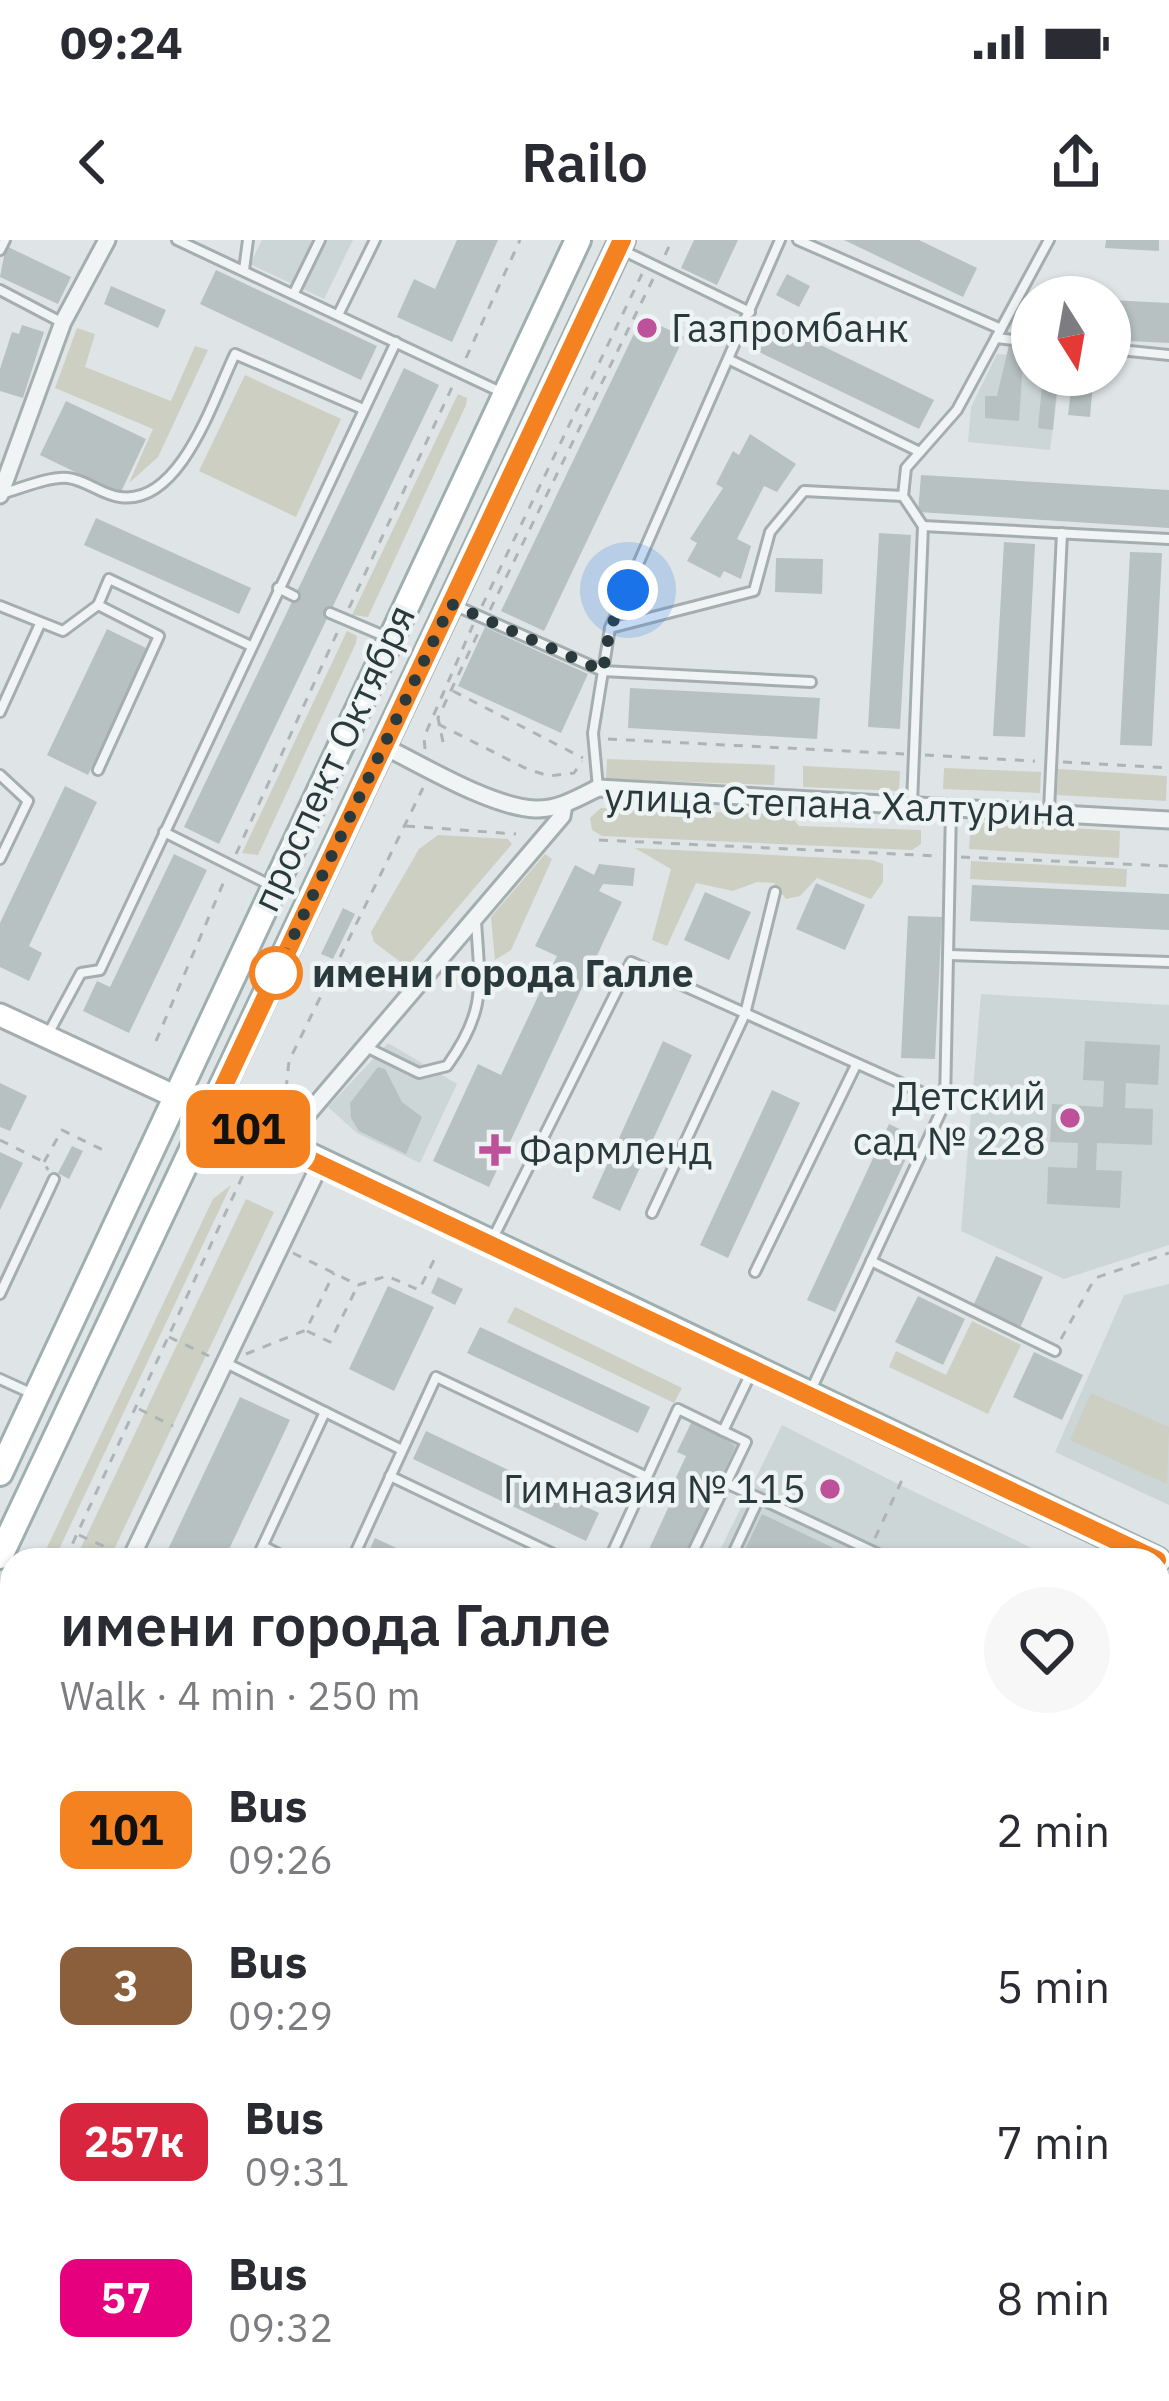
<!DOCTYPE html>
<html lang="en">
<head>
<meta charset="utf-8">
<style>
	:root { --surface:#fff; --page:#f7f7f7; --text:#2b2b33; --muted:#7c7c81 }
	body { margin:0; font-family:"IBM Plex Sans",sans-serif; background:var(--page); color:var(--text); height:100vh; display:flex; flex-direction:column; font-size:45px; white-space:nowrap }
	* { box-sizing:border-box; margin:0 }
	p { font-size:39px; color:var(--muted) }
	.icon { flex:none; width:66px; height:66px; fill:none; stroke:currentColor; stroke-width:2; stroke-linecap:round; stroke-linejoin:round }
	.map { position:relative; flex:1; overflow:hidden }
	.details { position:absolute; left:0px; top:1308px; width:1170px; height:855px; display:flex; flex-direction:column; background:var(--surface); border-radius:36px 36px 0 0; box-shadow:0 3px 9px #0004 }
	.details>* { flex:none }
	.badge { padding:0 24px; border-radius:18px; font-size:42px; line-height:78px }
	.needle { width:78px; rotate:169deg }
	.buttons { position:absolute; left:1011px; top:36px; display:grid; gap:24px }
	.buttons a { display:grid; place-items:center; width:120px; height:120px; border-radius:50%; background:var(--surface); box-shadow:0 3px 9px #0004; font-size:60px }
	.you { position:absolute; width:60px; height:60px; margin:-30px; border:9px solid #fff; border-radius:50%; background:#1a73e8; box-shadow:0 0 0 18px #1a73e833 }
	.map>.badge { position:absolute; translate:-50% -50%; box-shadow:0 0 0 6px #fff }
	.round { display:grid; place-items:center; flex:none; width:126px; height:126px; border-radius:63px; background:var(--page) }
	.summary { display:flex; align-items:center; justify-content:space-between; height:204px; padding:0 60px }
	h1 { font-size:57px; font-weight:600; line-height:90px }
	ul { padding:0; list-style:none }
	li { display:flex; align-items:center; gap:36px; height:156px; padding:0 60px }
	li div { flex:1 }
	li b { display:block; font-size:45px }
	li em { font-style:normal }
	li .badge { min-width:132px; font-weight:700; text-align:center }
	.status { display:flex; justify-content:space-between; align-items:center; height:84px; padding:0 60px; background:var(--surface); direction:ltr }
	.status svg { height:33px; fill:currentColor }
	header { display:flex; justify-content:space-between; align-items:center; height:156px; padding:0 60px; background:var(--surface); font-size:54px; font-weight:600 }
	.map>svg:first-child { display:block }
</style>
</head>
<body>
<div class="status"><b>09:24</b><svg viewBox="0 0 49 12"><path d="M0 12V9h3v3zM5 12V6h3v6zM10 12V3h3v9zM15 12V0h3v12zM26 1h20v11H26zM47 4h2v5h-2z"/></svg></div>
<header><svg class="icon" aria-label="back" viewBox="0 0 24 24"><path d="M15 5l-7 7 7 7"/></svg>Railo<svg class="icon" aria-label="share" viewBox="0 0 24 24"><path d="M12 15V3M7 8l5-5 5 5M5 13v7h14v-7"/></svg></header>
<div class="map">
<svg width="1169" height="2161" viewBox="0 0 1169 2161">
	<rect width="100%" height="100%" fill="#dfe5e6"/>
	<g fill="#cdd6d7">
		<polygon points="262,0 353,0 324,59 250,24"/>
		<polygon points="997,114 1032,116 1032,135 1060,135 1050,210 968,202 971,167"/>
		<polygon points="981,754 1169,765 1169,1005 1064,1039 961,991"/>
		<polygon points="388,803 457,844 420,923 357,893 328,867"/>
		<polygon points="1169,1044 1169,1265 1055,1212 1124,1055"/>
		<polygon points="782,1185 900,1245 1057,1320 715,1320"/>
		<polygon points="1158,1616 1169,1621 1169,1892 1158,1914"/>
	</g>
	<g fill="#cccfc1">
		<polygon points="77,88 95,94 85,127 171,161 195,106 208,110 158,217 129,243 153,189 55,148"/>
		<polygon points="245,135 341,179 296,277 199,231"/>
		<polygon points="458,154 467,158 466,165 368,377 352,375"/>
		<polygon points="347,391 357,396 356,403 258,615 242,613"/>
		<polygon points="607,519 775,525 774,545 606,539"/>
		<polygon points="803,526 900,531 899,551 803,547"/>
		<polygon points="944,528 1041,532 1040,553 943,549"/>
		<polygon points="1058,529 1167,536 1166,561 1057,555"/>
		<polygon points="601,568 790,575 799,586 921,590 921,604 912,610 602,596 592,590 590,578"/>
		<polygon points="971,582 1120,591 1119,618 969,609"/>
		<polygon points="438,595 508,599 512,604 407,727 374,702 371,692 419,609"/>
		<polygon points="635,608 872,620 883,624 883,642 871,659 817,638 800,656 786,659 774,643 757,642 733,651 696,643 667,706 652,700 671,629"/>
		<polygon points="545,614 552,619 511,710 495,720 491,677"/>
		<polygon points="971,621 1127,629 1126,647 970,639"/>
		<polygon points="231,945 54,1320 41,1320 213,959"/>
		<polygon points="246,959 274,972 109,1320 75,1320"/>
		<polygon points="515,1067 682,1148 674,1163 507,1082"/>
		<polygon points="972,1081 1021,1105 988,1174 889,1127 896,1111 946,1135"/>
		<polygon points="1091,1153 1169,1187 1167,1244 1070,1200"/>
	</g>
	<g fill="#b7c1c2">
		<polygon points="457,0 498,0 452,102 397,77 414,39 435,49"/>
		<polygon points="694,0 738,0 717,45 681,28"/>
		<polygon points="844,0 919,0 977,28 963,57"/>
		<polygon points="1106,0 1159,0 1159,11 1105,8"/>
		<polygon points="6,6 71,37 58,64 0,37"/>
		<polygon points="216,30 377,106 361,140 200,64"/>
		<polygon points="787,34 810,46 799,67 776,55"/>
		<polygon points="111,46 166,70 158,88 104,64"/>
		<polygon points="1110,60 1169,63 1169,103 1110,100"/>
		<polygon points="642,77 684,97 544,391 501,371"/>
		<polygon points="771,81 934,160 919,189 757,111"/>
		<polygon points="22,85 44,92 23,158 0,151 0,129 12,92 19,94"/>
		<polygon points="1009,105 1024,108 1019,181 985,178 985,156 997,156"/>
		<polygon points="404,128 439,145 219,604 184,587"/>
		<polygon points="1043,135 1058,135 1053,190 1038,188"/>
		<polygon points="1072,141 1093,143 1090,177 1068,175"/>
		<polygon points="66,161 146,199 120,254 40,215"/>
		<polygon points="750,194 796,224 777,252 764,246 737,299 751,306 741,339 724,331 720,338 687,321 697,303 690,299 723,248 716,244 733,211 739,215"/>
		<polygon points="921,235 1169,250 1169,288 918,272"/>
		<polygon points="96,278 251,348 239,374 84,305"/>
		<polygon points="879,293 911,295 900,489 868,487"/>
		<polygon points="1004,302 1035,304 1025,497 993,496"/>
		<polygon points="1130,312 1162,313 1152,506 1120,505"/>
		<polygon points="776,318 823,319 822,354 775,352"/>
		<polygon points="485,387 588,434 561,493 458,446"/>
		<polygon points="107,389 148,409 88,535 47,515"/>
		<polygon points="630,448 820,458 817,499 628,488"/>
		<polygon points="65,546 97,562 29,706 42,713 29,741 0,727 0,683"/>
		<polygon points="174,614 207,630 129,793 83,771 97,741 110,747"/>
		<polygon points="599,624 635,628 633,646 603,644 599,651 622,662 489,947 433,921 478,824 501,835 557,716 535,706 575,625 594,635"/>
		<polygon points="816,643 865,665 845,710 796,689"/>
		<polygon points="972,645 1169,654 1169,690 970,681"/>
		<polygon points="705,652 751,672 729,720 684,700"/>
		<polygon points="343,668 355,674 333,719 321,714"/>
		<polygon points="908,676 942,677 935,819 901,818"/>
		<polygon points="663,801 692,815 620,971 592,958"/>
		<polygon points="1085,801 1160,805 1158,845 1126,843 1125,868 1153,869 1152,905 1097,903 1096,930 1122,931 1120,968 1047,964 1048,927 1077,928 1078,903 1050,902 1052,864 1103,867 1104,841 1083,840"/>
		<polygon points="378,827 385,829 402,862 422,877 406,914 359,891 351,878 350,863"/>
		<polygon points="0,843 27,856 10,891 0,887"/>
		<polygon points="772,850 800,863 728,1018 700,1005"/>
		<polygon points="889,884 916,897 835,1072 807,1060"/>
		<polygon points="72,906 83,911 69,939 58,933"/>
		<polygon points="0,912 23,923 0,970"/>
		<polygon points="996,1016 1043,1037 1020,1088 973,1066"/>
		<polygon points="438,1037 463,1049 455,1065 431,1053"/>
		<polygon points="388,1046 434,1067 394,1151 349,1129"/>
		<polygon points="918,1056 965,1079 943,1125 895,1102"/>
		<polygon points="480,1087 650,1167 638,1193 467,1113"/>
		<polygon points="1034,1112 1083,1135 1062,1180 1013,1157"/>
		<polygon points="240,1157 290,1180 267,1229 224,1320 163,1320"/>
		<polygon points="693,1179 736,1206 683,1320 644,1320 676,1251 671,1248 686,1216 677,1212"/>
		<polygon points="426,1191 599,1273 586,1301 413,1219"/>
		<polygon points="762,1274 859,1320 760,1316 745,1309"/>
		<polygon points="375,1298 422,1320 365,1320"/>
		<polygon points="1158,1499 1169,1504 1169,1546 1158,1540"/>
		<polygon points="1169,1634 1169,1746 1158,1741 1158,1697 1167,1678 1158,1673 1158,1657"/>
		<polygon points="4,1672 12,1676 12,1745 0,1771"/>
		<polygon points="1158,2077 1169,2082 1169,2118 1158,2112"/>
		<polygon points="855,2151 930,2151 951,2161 877,2161"/>
	</g>
	<g fill="none" stroke-linecap="round" stroke-linejoin="round">
		<defs>
			<g id="service">
				<polyline points="177,0 503,153"/>
				<polyline points="798,0 1001,89"/>
				<polyline points="620,9 750,72"/>
				<polyline points="0,10 5,0"/>
				<polyline points="244,30 248,0"/>
				<polyline points="0,50 61,82"/>
				<polyline points="294,53 320,0"/>
				<polyline points="338,75 375,0"/>
				<polyline points="996,98 1032,102"/>
				<polyline points="1110,109 1169,115"/>
				<polyline points="730,120 920,212"/>
				<path d="M4 253C22 248 50 236 68 238 86 240 102 255 120 257 181 266 214 157 235 114L363 169"/>
				<polyline points="923,286 1169,299"/>
				<polyline points="278,348 294,356"/>
				<polyline points="98,365 109,339 251,406"/>
				<polyline points="454,365 603,431 811,442"/>
				<polyline points="0,366 63,391 98,365 159,396 98,530"/>
				<polyline points="330,373 389,398"/>
				<polyline points="610,388 754,351 770,292 804,251 903,256"/>
				<polyline points="0,472 40,384"/>
				<polyline points="0,535 28,561 0,619"/>
				<polyline points="598,548 593,493 610,388 780,0"/>
				<polyline points="912,564 923,286 903,256 906,228 957,170 1049,0"/>
				<polyline points="1049,571 1062,293"/>
				<polyline points="164,592 270,645"/>
				<polyline points="950,715 1169,722"/>
				<polyline points="47,796 81,733 100,730 396,102"/>
				<path d="M368 808 419 833 447 826C487 770 480 746 476 681"/>
				<polyline points="652,973 745,774 775,652"/>
				<polyline points="494,996 631,722 945,863 951,569"/>
				<polyline points="871,1021 1055,1111"/>
				<polyline points="755,1032 856,825"/>
				<polyline points="0,1054 54,939"/>
				<polyline points="226,1123 402,1210"/>
				<polyline points="0,1139 35,1155"/>
				<polyline points="811,1150 945,863"/>
				<polyline points="723,1191 751,1133"/>
				<polyline points="390,1236 566,1320"/>
				<polyline points="726,1243 759,1258"/>
				<polyline points="263,1306 290,1320"/>
				<polyline points="256,1320 325,1172"/>
				<polyline points="352,1320 436,1137 645,1236"/>
				<polyline points="609,1320 678,1169 746,1202 689,1320"/>
				<polyline points="730,1320 759,1258 891,1320"/>
				<polyline points="1158,1389 1169,1367"/>
				<polyline points="1158,1496 1169,1501"/>
				<polyline points="1158,1622 1169,1627"/>
				<polyline points="0,1655 12,1660"/>
				<polyline points="1158,1843 1169,1848"/>
				<polyline points="0,1865 12,1840"/>
				<polyline points="1158,1996 1169,1974"/>
				<polyline points="1158,2014 1169,2019"/>
				<polyline points="277,2151 278,2161"/>
				<polyline points="390,2151 390,2161"/>
				<polyline points="719,2151 736,2158"/>
				<polyline points="980,2151 987,2161"/>
				<polyline points="980,2161 988,2151"/>
			</g>
			<g id="minor">
				<polyline points="0,255 63,82 107,0"/>
				<path d="M383 506C424 526 491 567 535 569 558 570 578 558 598 548L1169 580"/>
				<polyline points="283,903 562,576 564,565"/>
				<polyline points="130,1320 321,922"/>
				<polyline points="0,1590 12,1565"/>
			</g>
			<g id="tertiary">
				<polyline points="0,2031 12,2036"/>
				<polyline points="444,2151 521,2161"/>
			</g>
			<polyline id="secondary" points="0,775 174,856"/>
			<g id="primary">
				<polyline points="174,856 283,903 1157,1320"/>
				<polyline points="0,1233 578,0"/>
				<polyline points="0,1316 622,0"/>
			</g>
		</defs>
		<use href="#service" stroke="#a5aeaf" stroke-width="14"/>
		<use href="#minor" stroke="#a5aeaf" stroke-width="21"/>
		<use href="#tertiary" stroke="#a5aeaf" stroke-width="24"/>
		<use href="#secondary" stroke="#a5aeaf" stroke-width="27"/>
		<use href="#primary" stroke="#9fafb0" stroke-width="30"/>
		<g stroke="#adb4b6" stroke-width="3" stroke-dasharray="9 9" stroke-linecap="butt">
			<polyline points="665,15 672,0"/>
			<polyline points="466,118 520,0"/>
			<polyline points="482,366 642,34"/>
			<polyline points="349,368 454,143"/>
			<polyline points="490,370 653,39"/>
			<polyline points="453,451 583,518"/>
			<polyline points="438,484 527,529 549,536 574,533 582,521"/>
			<polyline points="608,499 904,514"/>
			<polyline points="443,502 438,478 480,389"/>
			<polyline points="425,509 424,497 473,385"/>
			<polyline points="925,515 1035,521"/>
			<polyline points="1063,522 1169,528"/>
			<polyline points="406,586 516,594"/>
			<polyline points="599,600 939,616"/>
			<polyline points="236,614 337,393"/>
			<polyline points="961,617 1169,626"/>
			<polyline points="156,801 225,639"/>
			<polyline points="286,849 289,821 423,548"/>
			<polyline points="0,900 44,922 48,930"/>
			<polyline points="44,922 62,890 105,911"/>
			<polyline points="293,1013 358,1045 387,1036 419,1050 435,1018"/>
			<polyline points="307,1091 330,1102 357,1047"/>
			<polyline points="169,1097 209,1116"/>
			<polyline points="1061,1099 1095,1038 1169,1013"/>
			<polyline points="246,1114 306,1090 334,1033"/>
			<polyline points="139,1169 173,1186"/>
			<polyline points="79,1295 114,1311"/>
			<polyline points="875,1298 902,1240"/>
			<polyline points="65,1320 244,933"/>
			<polyline points="0,1456 12,1431"/>
			<polyline points="0,1470 12,1475"/>
			<polyline points="0,1998 12,2003"/>
			<polyline points="623,2151 661,2161"/>
		</g>
		<use href="#service" stroke="#f1f4f5" stroke-width="8"/>
		<use href="#minor" stroke="#f1f4f5" stroke-width="15"/>
		<use href="#tertiary" stroke="#f1f4f5" stroke-width="18"/>
		<use href="#secondary" stroke="#fff" stroke-width="21"/>
		<use href="#primary" stroke="#fff" stroke-width="24"/>
	</g>
	<g fill="none" stroke-linecap="round" stroke-linejoin="round">
		<defs>
			<polyline id="line" points="622,0 211,873 1157,1320"/>
		</defs>
		<use href="#line" stroke="#fff" stroke-width="27"/>
		<use href="#line" stroke="#f58220" stroke-width="18"/>
		<polyline stroke="#2a393b" stroke-width="12" stroke-dasharray="0 21.6" points="276,733 451,364 603,431 610,388 628,350"/>
	</g>
	<g fill="#bd529a" stroke="#eef4f4" stroke-width="4.5">
		<circle cx="647" cy="88" r="12"/>
		<circle cx="1070" cy="878" r="12"/>
		<path d="M489 892h12v12h12v12h-12v12h-12v-12h-12v-12h12z"/>
		<circle cx="830" cy="1249" r="12"/>
	</g>
	<circle fill="#fff" stroke="#f58220" stroke-width="6" cx="276" cy="733" r="24"/>
	<g text-anchor="middle" stroke-width="9" stroke-linejoin="round" paint-order="stroke">
		<g font-size="39" fill="#2a393b" stroke="#eef4f4" text-anchor="start">
			<text x="671" y="102">Газпромбанк</text>
			<text x="1046" y="870" text-anchor="end">Детский<tspan x="1046" dy="45">сад № 228</tspan></text>
			<text x="519" y="924">Фармленд</text>
			<text x="806" y="1263" text-anchor="end">Гимназия № 115</text>
		</g>
		<g font-size="39" fill="#2a393b" stroke="#eef4f4">
			<text transform="translate(333 518) rotate(-65)" y="14">проспект Октября</text>
			<text transform="translate(840 564) rotate(2)" y="14">улица Степана Халтурина</text>
		</g>
		<g font-size="39" font-weight="bold" fill="#2a393b" stroke="#eef4f4" text-anchor="start">
			<text x="312" y="747">имени города Галле</text>
		</g>
	</g>
</svg>
<div class="buttons">
<a><svg class="needle" viewBox="-14 -14 28 28"><path d="M0-13l5 13h-10z" fill="#e53935"/><path d="M0 13l5-13h-10z" fill="#7c7c81"/></svg></a>
</div>
<div class="you" style="left:628px;top:350px"></div>
<b class="badge" style="left:248px;top:889px;background:#f58220;color:#111">101</b>
<section class="details">
<div class="summary"><div><h1>имени города Галле</h1><p>Walk · 4 min · 250 m</p></div><a class="round"><svg class="icon" aria-label="heart" viewBox="0 0 24 24"><path d="M12 20l-8-8c-3-5 5-10 8-4 3-6 11-1 8 4z"/></svg></a></div>
<ul>
<li><span class="badge" style="background:#f58220;color:#111">101</span><div><b>Bus</b><p>09:26</p></div><em>2 min</em></li>
<li><span class="badge" style="background:#8b5e3c;color:#fff">3</span><div><b>Bus</b><p>09:29</p></div><em>5 min</em></li>
<li><span class="badge" style="background:#d7263d;color:#fff">257к</span><div><b>Bus</b><p>09:31</p></div><em>7 min</em></li>
<li><span class="badge" style="background:#e6007e;color:#fff">57</span><div><b>Bus</b><p>09:32</p></div><em>8 min</em></li>
</ul>
</section>
</div>
</body>
</html>
